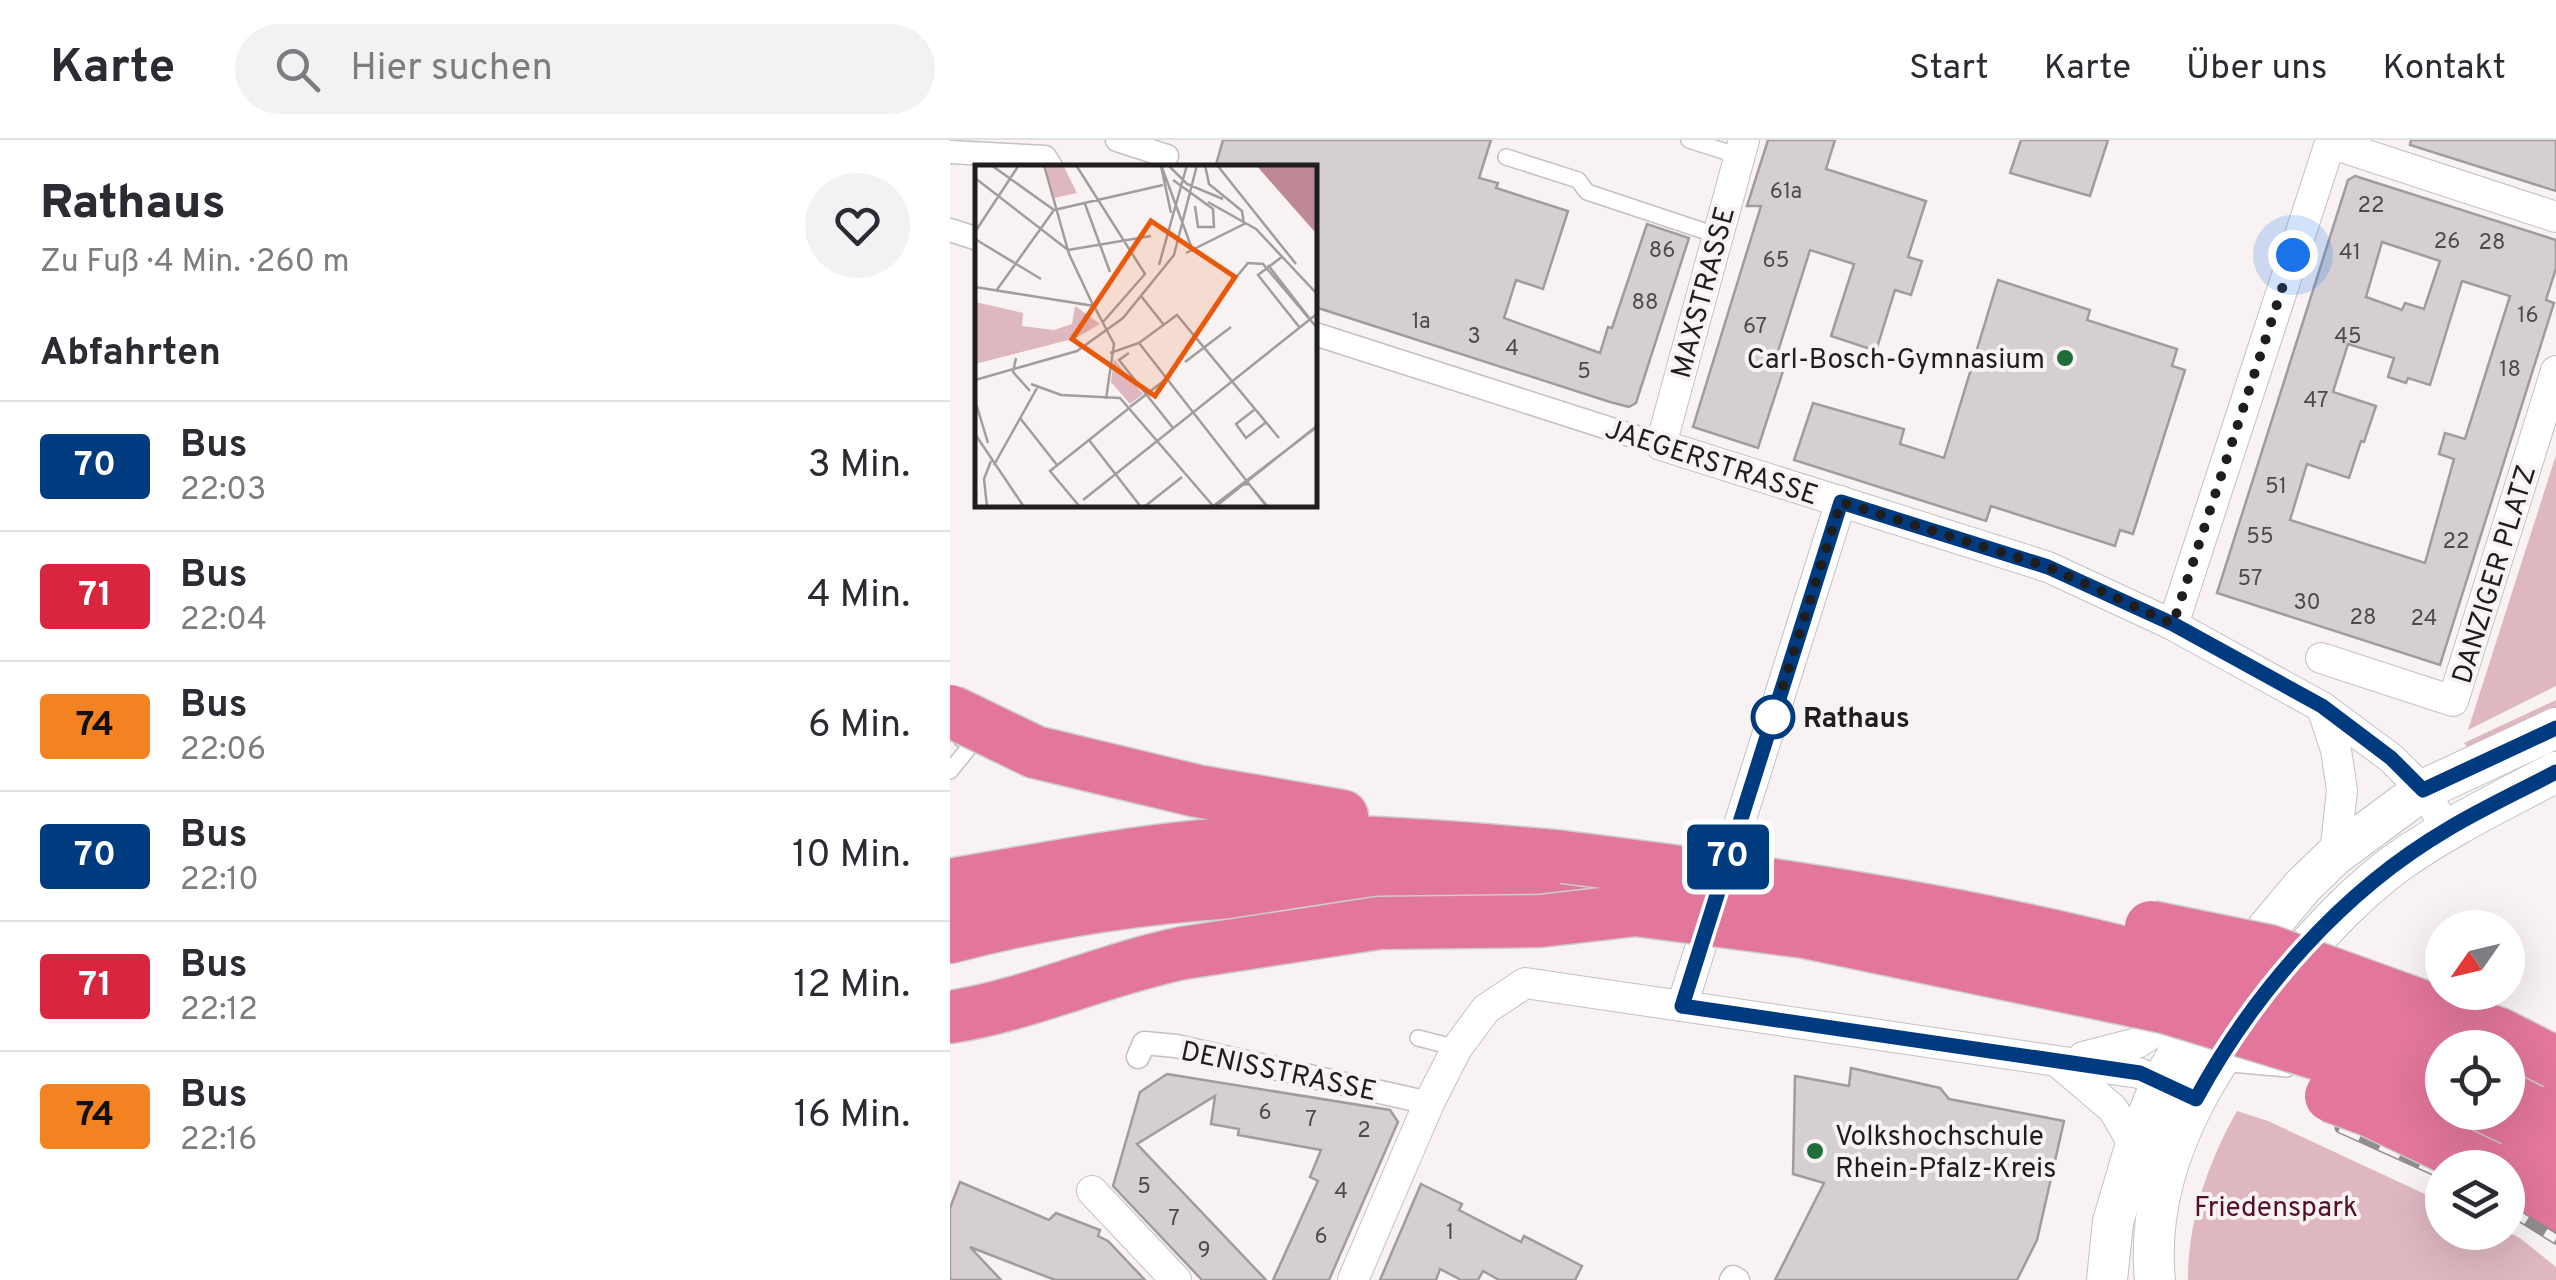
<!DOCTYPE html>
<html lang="de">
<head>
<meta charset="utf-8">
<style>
	:root { --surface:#fff; --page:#f2f2f3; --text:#2b2b33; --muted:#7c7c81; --line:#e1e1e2 }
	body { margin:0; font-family:Overpass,sans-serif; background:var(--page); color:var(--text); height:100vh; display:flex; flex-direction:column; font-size:38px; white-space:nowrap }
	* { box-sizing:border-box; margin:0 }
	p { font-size:32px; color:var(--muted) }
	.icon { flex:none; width:55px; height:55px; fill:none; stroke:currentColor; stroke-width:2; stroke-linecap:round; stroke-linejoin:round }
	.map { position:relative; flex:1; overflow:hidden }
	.side { display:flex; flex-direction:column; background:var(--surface); width:950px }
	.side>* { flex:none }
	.badge { padding:0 20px; border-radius:8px; font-size:35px; line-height:65px }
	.needle { width:65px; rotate:236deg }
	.tools { position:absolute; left:1475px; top:770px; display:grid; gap:20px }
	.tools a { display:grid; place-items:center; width:100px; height:100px; border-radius:50%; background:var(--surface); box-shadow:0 10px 40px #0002; font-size:50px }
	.you { position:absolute; width:50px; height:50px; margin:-25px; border:8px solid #fff; border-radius:50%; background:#1a73e8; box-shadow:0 0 0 15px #1a73e833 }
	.map>.badge { position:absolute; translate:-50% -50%; box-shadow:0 0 0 5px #fff }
	h2 { padding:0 40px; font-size:38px; line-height:90px }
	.round { display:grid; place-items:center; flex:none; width:105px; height:105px; border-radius:52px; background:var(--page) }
	.headline { display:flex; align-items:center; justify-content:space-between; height:170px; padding:0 40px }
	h1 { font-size:48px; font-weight:800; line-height:75px }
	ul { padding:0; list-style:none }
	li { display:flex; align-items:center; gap:30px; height:130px; padding:0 40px; border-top:2px solid var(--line) }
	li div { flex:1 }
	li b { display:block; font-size:38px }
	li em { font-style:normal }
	li .badge { min-width:110px; font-weight:700; text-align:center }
	header { display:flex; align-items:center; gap:60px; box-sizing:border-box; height:140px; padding:0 50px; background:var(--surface); border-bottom:2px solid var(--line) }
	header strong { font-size:48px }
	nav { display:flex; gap:55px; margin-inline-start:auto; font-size:35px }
	.search { width:700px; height:90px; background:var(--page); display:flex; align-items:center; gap:25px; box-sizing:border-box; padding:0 35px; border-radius:55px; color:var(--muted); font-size:38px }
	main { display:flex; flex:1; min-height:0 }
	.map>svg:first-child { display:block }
</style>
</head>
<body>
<header>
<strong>Karte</strong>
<div class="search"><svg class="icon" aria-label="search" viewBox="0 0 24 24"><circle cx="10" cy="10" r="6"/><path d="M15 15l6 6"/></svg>Hier suchen</div>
<nav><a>Start</a><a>Karte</a><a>Über uns</a><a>Kontakt</a></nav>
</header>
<main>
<section class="side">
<div class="headline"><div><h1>Rathaus</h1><p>Zu Fuß · 4 Min. · 260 m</p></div><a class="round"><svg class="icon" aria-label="heart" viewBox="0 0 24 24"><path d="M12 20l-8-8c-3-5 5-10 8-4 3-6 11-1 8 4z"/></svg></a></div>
<h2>Abfahrten</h2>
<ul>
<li><span class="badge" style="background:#003b80;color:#fff">70</span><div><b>Bus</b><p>22:03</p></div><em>3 Min.</em></li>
<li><span class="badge" style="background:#d7263d;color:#fff">71</span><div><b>Bus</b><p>22:04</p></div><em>4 Min.</em></li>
<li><span class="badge" style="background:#f58220;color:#111">74</span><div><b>Bus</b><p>22:06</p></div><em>6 Min.</em></li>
<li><span class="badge" style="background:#003b80;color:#fff">70</span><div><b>Bus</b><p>22:10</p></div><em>10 Min.</em></li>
<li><span class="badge" style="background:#d7263d;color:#fff">71</span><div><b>Bus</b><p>22:12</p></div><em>12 Min.</em></li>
<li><span class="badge" style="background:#f58220;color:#111">74</span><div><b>Bus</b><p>22:16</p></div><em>16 Min.</em></li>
</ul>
</section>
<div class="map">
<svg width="1606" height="1140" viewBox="0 0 1606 1140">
	<rect width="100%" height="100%" fill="#f8f2f3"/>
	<g fill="#deb7c1">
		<polygon points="1606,315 1606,546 1518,590"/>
		<polygon points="1606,560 1606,576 1522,613 1514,603"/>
		<path d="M1287 971 1318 981 1492 1062V1092H1558L1570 1098 1606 1127V1140H1238C1238 1080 1258 1022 1287 971Z"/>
	</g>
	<g fill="#d5cfd1" stroke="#a19b9d" stroke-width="2.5" fill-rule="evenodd">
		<polygon points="273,0 541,0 529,38 548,43 546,48 618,71 593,149 566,140 554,178 650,213 658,187 662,188 697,84 739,98 686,263 679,267 660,262 365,167 365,28 265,28"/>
		<polygon points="818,0 885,0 876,29 976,61 958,117 972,121 961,155 945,150 926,211 881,196 904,124 860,110 824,224 834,228 808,308 743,287 811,66 797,66"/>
		<polygon points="1071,0 1158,0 1140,56 1060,33"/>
		<polygon points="1461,0 1606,0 1606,51 1460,5"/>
		<path d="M1405 36 1606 100V128L1596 160 1604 163 1490 525 1267 453 1398 40ZM1432 102 1490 121 1474 169 1455 163 1452 170 1416 157ZM1512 141 1560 156 1515 299 1495 293 1489 314 1504 319 1475 423 1340 380 1357 324 1399 338 1411 301 1414 302 1426 266 1383 252 1398 204 1444 218 1438 237 1456 243 1458 238 1480 245Z"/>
		<polygon points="1048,140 1140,170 1137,180 1227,209 1222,226 1235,230 1183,394 1170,390 1165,406 1041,366 1036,381 844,320 863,263 954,289 950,304 994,318"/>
		<polygon points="901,928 990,948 999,959 1114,981 1087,1100 1067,1140 825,1140 874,1043 843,1034 845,936 899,946"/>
		<polygon points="217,934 440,970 448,982 379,1140 323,1140 368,1041 360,1037 371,1010 288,995 289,989 261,984 265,956 187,1004 316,1140 252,1140 163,1046 190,952"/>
		<polygon points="10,1042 99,1080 106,1073 150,1090 148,1096 158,1101 195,1140 105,1140 20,1107 51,1140 0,1140 0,1068"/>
		<polygon points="471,1044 512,1064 509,1070 571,1102 574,1096 632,1126 625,1140 549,1140 533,1131 528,1140 511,1140 490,1129 486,1140 430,1140"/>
	</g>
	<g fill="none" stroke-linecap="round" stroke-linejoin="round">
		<defs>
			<g id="service">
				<polyline points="739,0 789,16"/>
				<polyline points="556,17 628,40 637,52 766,95"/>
				<polyline points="0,631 22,604 11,599"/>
				<polyline points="468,898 507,908"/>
				<polyline points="1270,923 1337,929"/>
			</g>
			<g id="pedestrian">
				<polyline points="167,0 217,16"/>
				<polyline points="0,12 95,17 102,28"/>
				<polyline points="0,90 28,99"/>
				<polyline points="365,194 711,305"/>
				<polyline points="188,917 194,903 226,906 479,963"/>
				<polyline points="781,1140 783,1137 788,1140"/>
			</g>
			<g id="minor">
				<polyline points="794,0 711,305 1098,427 1223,485 1372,567 1441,618 1473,650 1497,689"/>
				<polyline points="1380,3 1606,77"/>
				<polyline points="1223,485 1381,0"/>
				<polyline points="1371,518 1503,561 1606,231"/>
				<polyline points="1372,567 1386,610 1392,650 1385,715"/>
				<polyline points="732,866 891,361"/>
				<polyline points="1133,917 1187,903 1240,870"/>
				<polyline points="1109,923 1163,969 1185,1007"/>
				<polyline points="142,1051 226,1140"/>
				<polyline points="403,1140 479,963 507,908 536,869 575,843 1189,933 1230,952"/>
			</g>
			<g id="tertiary">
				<polyline points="1157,1140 1163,1082 1185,1007 1211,943 1263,854 1352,747 1385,715 1473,650 1606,588"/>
				<path d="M1205 1140C1193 1019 1267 909 1344 822 1376 786 1408 751 1448 722 1497 687 1552 661 1606 632"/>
			</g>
			<g id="trunk">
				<polyline points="85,612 247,651 392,676"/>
				<path d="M0 745C97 729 195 708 294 703 399 698 508 707 613 717"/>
				<path d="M0 797C210 742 404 740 618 763"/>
				<path d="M0 877C79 865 154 829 233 813"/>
				<polyline points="1558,947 1606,973"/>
				<polyline points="1514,972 1606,1022"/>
				<polyline points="1558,1039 1606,1069"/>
			</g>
		</defs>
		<use href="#service" stroke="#c6c0c1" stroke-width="18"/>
		<use href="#pedestrian" stroke="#c6c0c1" stroke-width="25"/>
		<use href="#minor" stroke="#c6c0c1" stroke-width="32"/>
		<use href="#tertiary" stroke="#c6c0c1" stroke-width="42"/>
		<use href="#trunk" stroke="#cecdcd" stroke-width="55"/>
		<use href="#service" stroke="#fff" stroke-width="15"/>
		<use href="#pedestrian" stroke="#fff" stroke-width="22"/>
		<use href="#minor" stroke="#fff" stroke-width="30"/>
		<use href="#tertiary" stroke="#fff" stroke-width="40"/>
		<use href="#trunk" stroke="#e2769c" stroke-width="52"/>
		<defs>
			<g id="rail">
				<polyline points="1390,988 1492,1034"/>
				<polyline points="1558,1069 1606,1099"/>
			</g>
		</defs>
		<use href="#rail" stroke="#918d8d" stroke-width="11"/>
		<use href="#rail" stroke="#f8f2f3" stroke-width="8" stroke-dasharray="22" stroke-linecap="butt"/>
		<defs>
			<g id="trunk-bridge">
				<polyline points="0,571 85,612"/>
				<path d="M613 717C913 754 1212 799 1492 917"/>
				<polyline points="1201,787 1319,811 1549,894 1606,923"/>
				<polyline points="233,813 429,783 590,781 686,770 855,792 1214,867 1388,920 1492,963"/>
				<polyline points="1381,956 1419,970 1540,1028"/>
			</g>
		</defs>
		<use href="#trunk-bridge" stroke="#cecdcd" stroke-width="55" stroke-linecap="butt"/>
		<use href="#trunk-bridge" stroke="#e2769c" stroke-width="52"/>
	</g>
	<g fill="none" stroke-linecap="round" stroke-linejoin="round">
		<defs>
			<path id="line" d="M1606 588 1473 650 1441 618 1372 566 1223 484 1098 427 891 362 732 866 1190 933 1246 959C1304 852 1392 751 1498 689 1533 668 1570 651 1606 632"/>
		</defs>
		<use href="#line" stroke="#fff" stroke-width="22"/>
		<use href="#line" stroke="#003b80" stroke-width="15"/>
		<polyline stroke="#1f1d1d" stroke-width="10" stroke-dasharray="0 18" points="823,577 820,587 891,362 1098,427 1223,484 1343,115"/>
	</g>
	<g fill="#206d3c" stroke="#f8f2f3" stroke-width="4">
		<circle cx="1115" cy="218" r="10"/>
		<circle cx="865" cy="1011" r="10"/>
	</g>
	<circle fill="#fff" stroke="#003b80" stroke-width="5" cx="823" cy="577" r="20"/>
	<g text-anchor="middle" stroke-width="8" stroke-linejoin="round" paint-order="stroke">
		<g font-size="22" fill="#4c4a4a">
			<text x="836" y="58">61a</text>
			<text x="1421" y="72">22</text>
			<text x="1497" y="108">26</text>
			<text x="1542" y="109">28</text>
			<text x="712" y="117">86</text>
			<text x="1400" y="119">41</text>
			<text x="826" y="127">65</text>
			<text x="695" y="169">88</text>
			<text x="1578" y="182">16</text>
			<text x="471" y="188">1a</text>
			<text x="805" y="193">67</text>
			<text x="524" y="203">3</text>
			<text x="1398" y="203">45</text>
			<text x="562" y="215">4</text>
			<text x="1560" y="236">18</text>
			<text x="634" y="238">5</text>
			<text x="1366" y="267">47</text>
			<text x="1326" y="353">51</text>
			<text x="1310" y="403">55</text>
			<text x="1506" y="408">22</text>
			<text x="1300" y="445">57</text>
			<text x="1357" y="469">30</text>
			<text x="1413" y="484">28</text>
			<text x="1474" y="485">24</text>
			<text x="315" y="979">6</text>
			<text x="361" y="986">7</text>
			<text x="414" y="997">2</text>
			<text x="194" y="1053">5</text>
			<text x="391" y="1058">4</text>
			<text x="224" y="1085">7</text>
			<text x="500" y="1099">1</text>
			<text x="371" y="1103">6</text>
			<text x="254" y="1117">9</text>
		</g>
		<g font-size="28" fill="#1f1d1d" stroke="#f8f2f3">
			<text transform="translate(752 152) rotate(-75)" y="10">MAXSTRASSE</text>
			<text transform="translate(762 321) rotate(18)" y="10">JAEGERSTRASSE</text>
			<text transform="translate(1543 434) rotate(-73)" y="10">DANZIGER PLATZ</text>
			<text transform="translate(329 930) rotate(12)" y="10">DENISSTRASSE</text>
		</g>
		<g font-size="28" fill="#1f1d1d" stroke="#f8f2f3" text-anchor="end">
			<text x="1095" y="228">Carl-Bosch-Gymnasium</text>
			<text x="885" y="1005" text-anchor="start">Volkshochschule<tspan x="885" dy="32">Rhein-Pfalz-Kreis</tspan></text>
		</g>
		<g font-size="28" font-weight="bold" fill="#1f1d1d" stroke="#f8f2f3" text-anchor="start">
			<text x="853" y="587">Rathaus</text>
		</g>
		<g font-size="28" fill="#54102b" stroke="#f8f2f3">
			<text x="1326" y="1076">Friedenspark</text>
		</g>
	</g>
	<g transform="translate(25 25)">
		<rect width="342" height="342" fill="#f8f2f3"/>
		<path d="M70 0H88L102 28 79 33ZM0 137 48 148 47 161 79 165 97 159 100 141 125 159 101 173 0 199ZM139 194 168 229 155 239 136 217Z" fill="#deb7c1"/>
		<path d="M281 0H342V69L331 57Z" fill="#bf8897"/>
		<path fill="none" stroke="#a19d9d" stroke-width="2.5" d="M16 0 79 45M69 0 94 89 118 140M101 0 170 109 128 157M186 0 216 81M193 0 212 19 248 34M242 0 321 99M186 1 196 48M0 13 93 85M198 15 238 44 239 62H223L220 41M233 37 281 64 343 130M110 39 135 107M79 45 188 20M0 67 44 0M0 74 66 114M93 85 176 71M211 88 269 59 267 46 234 19 230 0M308 91 283 110 325 163M184 100 212 0M293 100 335 154M258 116 273 98 288 99 343 164M0 122 119 141 139 179 131 234M21 126 79 45M166 131 189 160M164 178 292 342M135 188 164 178 202 150 304 273M154 188 144 195 198 263M41 193 38 207 55 226M210 197 256 162M0 215 102 186 148 153 199 90 222 0M56 219 86 230 145 233 239 342M0 235 13 278M155 242 191 214M279 245 261 259 271 273 290 258M45 253 82 300M0 269 49 342M114 275 166 342M19 300 62 223M266 320 274 319 293 342M108 335 343 148M12 342 9 314 16 296M105 342 75 306 153 244M169 342 207 312M237 342 343 261M240 342 343 260"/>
		<path fill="#e8590c" fill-opacity="0.15" stroke="#e8590c" stroke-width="5" d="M176 56 260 112 180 231 97 174Z"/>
		<rect width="342" height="342" fill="none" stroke="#1f1d1d" stroke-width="5"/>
	</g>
</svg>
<div class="tools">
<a><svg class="needle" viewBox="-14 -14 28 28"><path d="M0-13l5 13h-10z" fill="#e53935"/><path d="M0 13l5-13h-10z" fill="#7c7c81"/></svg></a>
<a><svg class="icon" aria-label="locate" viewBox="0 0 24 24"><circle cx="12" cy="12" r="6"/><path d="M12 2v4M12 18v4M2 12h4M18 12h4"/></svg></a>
<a><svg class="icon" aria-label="layers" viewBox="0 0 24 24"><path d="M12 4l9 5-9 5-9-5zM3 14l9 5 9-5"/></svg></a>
</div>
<div class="you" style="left:1343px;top:115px"></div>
<b class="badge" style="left:778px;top:717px;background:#003b80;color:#fff">70</b>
</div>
</main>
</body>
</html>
